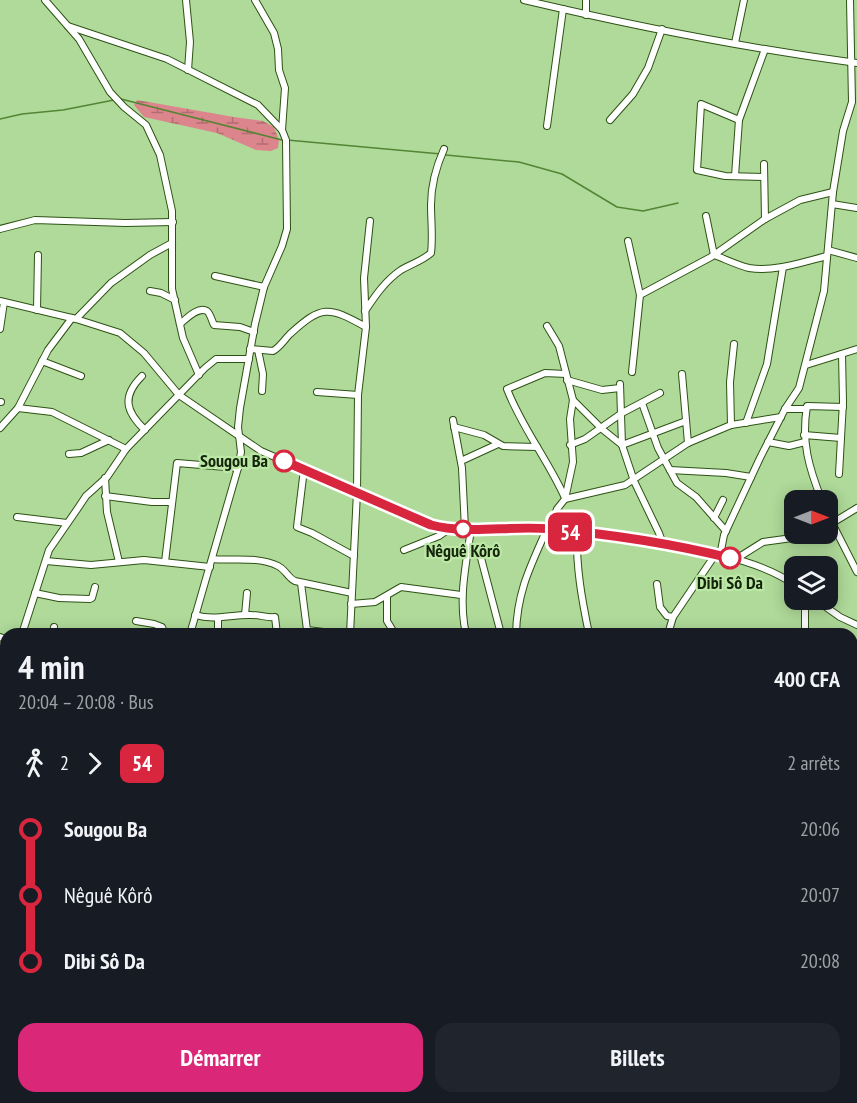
<!DOCTYPE html>
<html lang="fr">
<head>
<meta charset="utf-8">
<style>
	:root { --surface:#171b24; --page:#20242c; --text:#f1f3f6; --muted:#9ea1a6; --accent:#db2777 }
	body { margin:0; font-family:"PT Sans Narrow",sans-serif; background:var(--page); color:var(--text); height:100vh; display:flex; flex-direction:column; font-size:22px; white-space:nowrap }
	* { box-sizing:border-box; margin:0 }
	p { font-size:20px; color:var(--muted) }
	.icon { flex:none; width:33px; height:33px; fill:none; stroke:currentColor; stroke-width:2; stroke-linecap:round; stroke-linejoin:round }
	.map { position:relative; flex:1; overflow:hidden }
	.details { position:absolute; left:0px; top:628px; width:858px; height:476px; display:flex; flex-direction:column; background:var(--surface); border-radius:18px 18px 0 0; box-shadow:0 3px 15px #0003 }
	.details>* { flex:none }
	.badge { padding:0 12px; border-radius:9px; font-size:21px; line-height:39px }
	.needle { width:39px; rotate:90deg }
	.fabs { position:absolute; left:784px; top:490px; display:grid; gap:12px }
	.fabs a { display:grid; place-items:center; width:54px; height:54px; border-radius:12px; background:var(--surface); box-shadow:0 3px 15px #0003; font-size:30px }
	.map>.badge { position:absolute; translate:-50% -50%; box-shadow:0 0 0 3px #fff }
	.legs { display:flex; align-items:center; gap:9px; height:66px; padding:0 18px; font-size:20px }
	.legs p { margin-inline-start:auto }
	.summary { display:flex; align-items:center; justify-content:space-between; height:102px; padding:0 18px }
	h1 { font-size:33px; font-weight:800; line-height:45px }
	.action { display:flex; gap:12px; margin-top:auto; padding:12px 18px }
	.action a { flex:1; height:69px; border-radius:18px; background:var(--accent); color:#fff; font-size:24px; font-weight:800; line-height:69px; text-align:center }
	.action a+a { background:var(--page); color:var(--text) }
	ul { padding:0 18px; list-style:none }
	li { display:flex; align-items:center; gap:21px; height:66px; font-size:22px }
	li i { display:grid; place-items:center; width:9px; height:100%; margin:0 8px; background:currentColor }
	li i::after { content:''; width:15px; height:15px; margin:-8px; border:4px solid; border-radius:50%; background:var(--surface) }
	li p { margin-inline-start:auto }
	li:first-child i { background:linear-gradient(#0000 50%,currentColor 0) }
	li:last-child i { background:linear-gradient(currentColor 50%,#0000 0) }
	.map>svg:first-child { display:block }
</style>
</head>
<body>
<div class="map">
<svg width="857" height="1103" viewBox="0 0 857 1103">
	<defs>
		<pattern id="wetland-marsh" width="20" height="14" patternUnits="userSpaceOnUse" patternTransform="scale(1.5)"><rect width="20" height="14" fill="#dd858c"/><path d="M1 5h8M5 5V1M11 12h8M15 12V8" fill="none" stroke="#b26d71"/></pattern>
	</defs>
	<rect width="100%" height="100%" fill="#afda99"/>
	<polygon fill="url(#wetland-marsh)" points="137,100 234,117 263,121 274,127 279,140 278,148 271,151 256,150 217,133 144,117 134,105"/>
	<g fill="none" stroke-linecap="round" stroke-linejoin="round">
		<g stroke="#538534" stroke-width="1.5">
			<polyline points="121,99 282,140"/>
			<polyline points="0,119 22,114 63,110 114,100"/>
			<polyline points="287,140 441,154"/>
			<polyline points="446,155 519,162 562,174 617,207 643,211 678,203"/>
		</g>
		<defs>
			<g id="minor">
				<polyline points="45,0 79,39 110,92 124,107 146,125 160,155 172,211 172,289 183,338 199,375"/>
				<polyline points="186,0 190,42 188,70"/>
				<polyline points="255,0 274,33 278,49 279,70 285,88 282,130"/>
				<path d="M524 0C634 26 745 48 857 63"/>
				<polyline points="586,15 586,0"/>
				<polyline points="68,26 167,59 258,105 282,130 286,140 287,229 282,246 264,287 255,324 240,408 238,427 241,452 238,468 190,634"/>
				<polyline points="735,43 744,0"/>
				<polyline points="610,120 633,94 648,68 662,29"/>
				<polyline points="739,120 701,104 697,170 725,176 764,177"/>
				<polyline points="547,126 563,9"/>
				<polyline points="764,164 765,219"/>
				<polyline points="735,176 739,120 765,49"/>
				<polyline points="832,204 857,208"/>
				<path d="M706 216 714 255C725 259 737 265 749 268 776 272 802 262 827 256"/>
				<polyline points="0,229 35,220 125,223 173,222"/>
				<polyline points="628,241 640,295 632,372"/>
				<polyline points="828,250 857,258"/>
				<polyline points="215,276 264,287"/>
				<polyline points="150,291 161,293 175,300"/>
				<polyline points="640,295 711,257 765,219 800,200 833,192"/>
				<path d="M0 301 76 319 120 333 144 353 179 395 261 451 431 525C470 535 511 526 550 529 573 531 596 535 619 538 673 546 749 553 795 585"/>
				<polyline points="37,310 38,255"/>
				<path d="M365 311C375 296 385 281 401 270 411 264 422 261 431 253 433 237 431 221 431 205 431 185 436 167 444 149"/>
				<polyline points="76,319 111,283 150,255 172,243"/>
				<path d="M180 324C186 319 198 306 207 311 210 313 212 321 214 325L240 327 254 332"/>
				<polyline points="547,326 559,346 573,400 570,419 573,462 565,499 557,509 550,529"/>
				<polyline points="0,329 4,302"/>
				<path d="M250 349 273 351C280 347 284 340 290 334 322 305 328 306 366 327"/>
				<polyline points="258,350 263,374 262,391"/>
				<polyline points="42,361 81,376"/>
				<polyline points="806,365 857,349"/>
				<polyline points="682,374 688,443"/>
				<path d="M142 376C122 396 125 411 145 430"/>
				<polyline points="567,380 602,390 620,388"/>
				<polyline points="620,384 622,445 634,481 659,533 663,544"/>
				<polyline points="317,392 358,395"/>
				<polyline points="573,400 602,429 622,445"/>
				<polyline points="0,402 1,402"/>
				<polyline points="642,403 658,448 677,483 696,497 726,531"/>
				<polyline points="18,408 52,412 126,449"/>
				<polyline points="785,409 806,409"/>
				<polyline points="453,420 462,468 465,529"/>
				<polyline points="746,423 767,364 783,267"/>
				<polyline points="731,425 730,382 734,344"/>
				<polyline points="454,427 484,435 503,446 537,447"/>
				<polyline points="0,428 18,408 48,350 72,318"/>
				<polyline points="804,435 841,438"/>
				<polyline points="768,442 789,446 805,442"/>
				<polyline points="570,445 585,439 622,413 660,393"/>
				<polyline points="622,445 686,421"/>
				<polyline points="69,454 81,453 109,440"/>
				<polyline points="461,461 498,444"/>
				<polyline points="304,469 297,527 312,533 354,556"/>
				<polyline points="670,470 726,473 751,477"/>
				<polyline points="839,474 843,402 842,354"/>
				<polyline points="105,478 107,512 119,562"/>
				<polyline points="105,496 152,502 172,502"/>
				<path d="M565 498C548 460 522 428 507 389L545 373 566 374"/>
				<polyline points="565,499 625,485 688,443 731,425 781,417"/>
				<path d="M822 501C809 468 801 442 807 406L843 407"/>
				<polyline points="828,515 857,572"/>
				<polyline points="17,517 67,523"/>
				<polyline points="714,518 723,500"/>
				<polyline points="829,525 857,508"/>
				<path d="M577 533C576 568 582 600 589 634"/>
				<polyline points="469,546 481,558 501,634"/>
				<polyline points="404,550 439,536 449,529"/>
				<polyline points="720,556 724,535 760,458 785,409 799,388 824,291 833,192 843,131 852,102 850,0"/>
				<path d="M212 559C233 561 258 556 278 566 286 570 288 578 295 581L352 593"/>
				<polyline points="736,559 763,542 792,538 802,534"/>
				<polyline points="46,561 91,565 144,560 210,567"/>
				<polyline points="165,562 177,463 238,468"/>
				<polyline points="301,583 307,630 340,634"/>
				<polyline points="657,584 660,607 667,616 673,617"/>
				<polyline points="35,593 59,598 90,599 92,598 95,587"/>
				<polyline points="387,596 387,621 395,634"/>
				<polyline points="816,600 840,617 857,625"/>
				<polyline points="351,604 375,602 401,587 461,595"/>
				<path d="M195 615C215 621 232 614 252 615 261 615 267 618 275 617L277 634"/>
				<polyline points="245,615 247,593"/>
				<polyline points="136,621 154,624 162,627 165,634"/>
				<polyline points="22,634 49,550 78,508 86,496 107,477 126,449 205,368 216,359 249,359"/>
				<polyline points="53,634 54,627"/>
				<polyline points="218,634 218,618"/>
				<polyline points="350,634 357,492 358,395 366,327 364,278 370,221"/>
				<path d="M466 634C458 599 466 565 471 529"/>
				<path d="M516 634C517 592 530 567 547 529"/>
				<polyline points="668,634 673,617 715,555"/>
				<polyline points="805,634 805,600"/>
				<polyline points="0,637 6,639"/>
				<polyline points="0,687 6,673"/>
				<polyline points="0,705 6,707"/>
				<polyline points="0,727 6,727"/>
				<polyline points="0,785 6,786"/>
				<polyline points="852,818 853,725 856,692"/>
				<polyline points="852,869 857,870"/>
				<polyline points="0,882 6,895"/>
				<polyline points="0,918 6,912"/>
				<polyline points="852,931 857,930"/>
				<polyline points="0,976 6,973"/>
				<polyline points="277,1098 278,1103"/>
				<polyline points="449,1098 449,1103"/>
				<polyline points="612,1098 613,1103"/>
				<polyline points="801,1098 804,1103"/>
				<polyline points="689,1099 693,1098"/>
				<polyline points="16,1103 20,1098"/>
				<polyline points="36,1103 36,1098"/>
				<polyline points="119,1103 119,1098"/>
				<polyline points="265,1103 267,1098"/>
				<polyline points="312,1103 313,1098"/>
				<polyline points="509,1103 509,1098"/>
			</g>
		</defs>
		<use href="#minor" stroke="#2e5215" stroke-width="8"/>
		<use href="#minor" stroke="#fff" stroke-width="6"/>
	</g>
	<g fill="none" stroke-linecap="round" stroke-linejoin="round">
		<defs>
			<path id="line-1" d="M284 461 431 525C470 535 511 525 551 529 609 534 673 544 730 558"/>
		</defs>
		<use href="#line-1" stroke="#fff" stroke-width="14"/>
		<use href="#line-1" stroke="#d7263d" stroke-width="9"/>
	</g>
	<g fill="#fff" stroke="#d7263d" stroke-width="3">
		<circle cx="284" cy="461" r="10"/>
		<circle cx="463" cy="529" r="8"/>
		<circle cx="730" cy="558" r="10"/>
	</g>
	<g text-anchor="middle" stroke-width="4.5" stroke-linejoin="round" paint-order="stroke">
		<g font-size="18" font-weight="bold" fill="#15250b" stroke="#bce8a6">
			<text x="268" y="467" text-anchor="end">Sougou Ba</text>
			<text x="463" y="557">Nêguê Kôrô</text>
			<text x="730" y="589">Dibi Sô Da</text>
		</g>
	</g>
</svg>
<div class="fabs">
<a><svg class="needle" viewBox="-14 -14 28 28"><path d="M0-13l5 13h-10z" fill="#e53935"/><path d="M0 13l5-13h-10z" fill="#9ea1a6"/></svg></a>
<a><svg class="icon" aria-label="layers" viewBox="0 0 24 24"><path d="M12 4l9 5-9 5-9-5zM3 14l9 5 9-5"/></svg></a>
</div>
<b class="badge" style="left:570px;top:532px;background:#d7263d;color:#fff">54</b>
<section class="details">
<div class="summary"><div><h1>4 min</h1><p>20:04 – 20:08 · Bus</p></div><b>400 CFA</b></div>
<div class="legs"><svg class="icon" aria-label="walk" viewBox="0 0 24 24"><circle cx="13" cy="4" r="2"/><path d="M13 8l-2 6 4 7M11 14l-3 7M7 12l3-4h3l4 4"/></svg>2<svg class="icon" aria-label="forward" viewBox="0 0 24 24"><path d="M9 5l7 7-7 7"/></svg><b class="badge" style="background:#d7263d;color:#fff">54</b><p>2 arrêts</p></div>
<ul>
<li><i style="color:#d7263d"></i><b>Sougou Ba</b><p>20:06</p></li>
<li><i style="color:#d7263d"></i><span>Nêguê Kôrô</span><p>20:07</p></li>
<li><i style="color:#d7263d"></i><b>Dibi Sô Da</b><p>20:08</p></li>
</ul>
<div class="action"><a>Démarrer</a><a>Billets</a></div>
</section>
</div>
</body>
</html>
